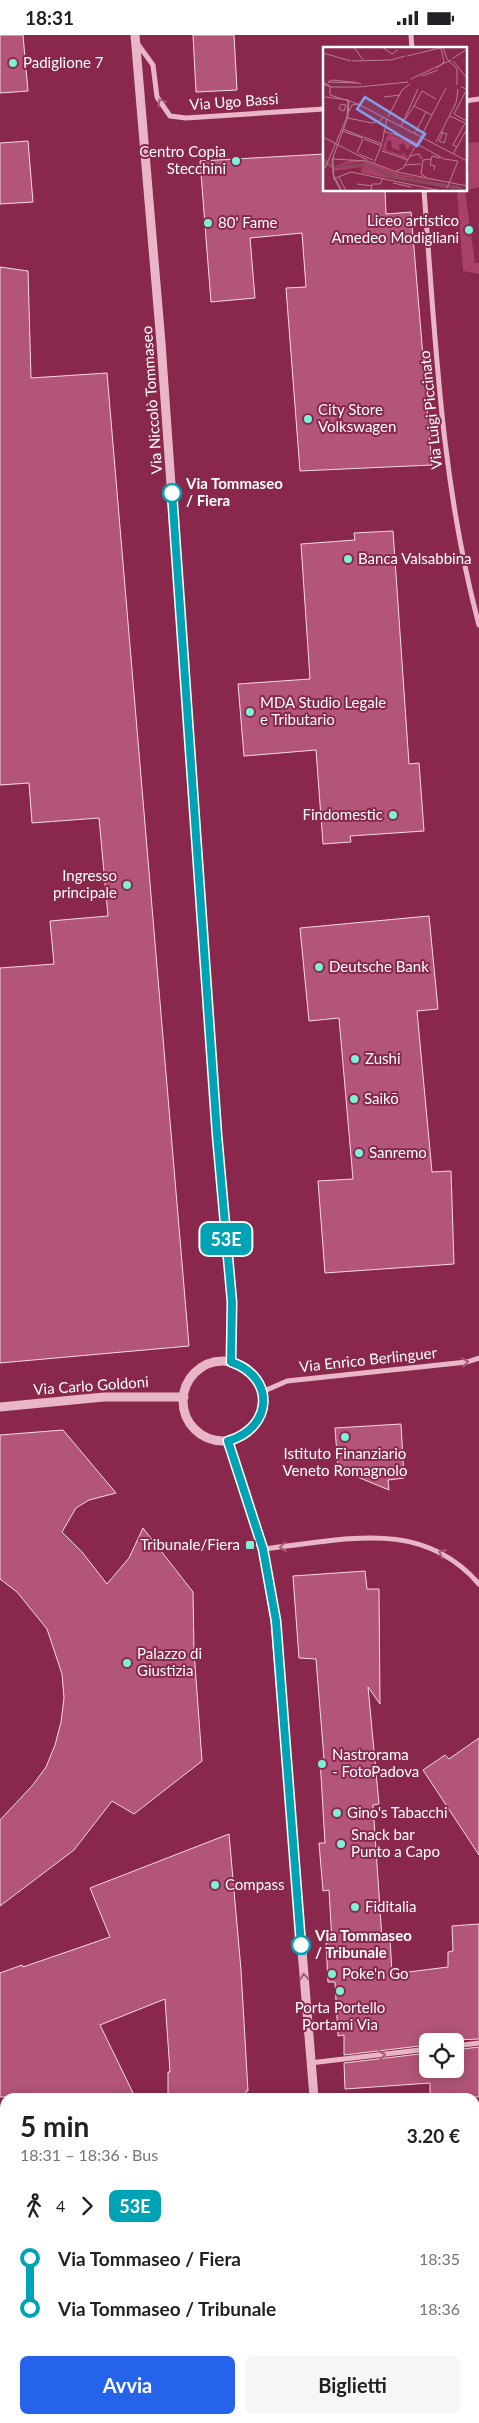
<!DOCTYPE html>
<html lang="it">
<head>
<meta charset="utf-8">
<style>
	:root { --surface:#fff; --page:#f6f6f6; --text:#202124; --muted:#757577; --accent:#2563eb }
	body { margin:0; font-family:Lato,sans-serif; background:var(--page); color:var(--text); height:100vh; display:flex; flex-direction:column; font-size:19px; white-space:nowrap }
	* { box-sizing:border-box; margin:0 }
	p { font-size:16px; color:var(--muted) }
	.icon { flex:none; width:28px; height:28px; fill:none; stroke:currentColor; stroke-width:2; stroke-linecap:round; stroke-linejoin:round }
	.map { position:relative; flex:1; overflow:hidden }
	.side { position:absolute; left:0px; top:2058px; width:480px; height:331px; display:flex; flex-direction:column; background:var(--surface); border-radius:15px 15px 0 0; box-shadow:0 2px 12px #0003 }
	.side>* { flex:none }
	.badge { padding:0 10px; border-radius:8px; font-size:18px; line-height:32px }
	.fabs { position:absolute; left:419px; top:1998px; display:grid; gap:10px }
	.fabs a { display:grid; place-items:center; width:45px; height:45px; border-radius:8px; background:var(--surface); box-shadow:0 2px 12px #0003; font-size:25px }
	.map>.badge { position:absolute; translate:-50% -50%; box-shadow:0 0 0 2px #fff }
	.legs { display:flex; align-items:center; gap:8px; height:55px; padding:0 20px; font-size:16px }
	.legs p { margin-inline-start:auto }
	.summary { display:flex; align-items:center; justify-content:space-between; height:85px; padding:0 20px }
	h1 { font-size:28px; font-weight:700; line-height:38px }
	.action { display:flex; gap:10px; margin-top:auto; padding:10px 20px }
	.action a { flex:1; height:58px; border-radius:8px; background:var(--accent); color:#fff; font-size:20px; font-weight:700; line-height:58px; text-align:center }
	.action a+a { background:var(--page); color:var(--text) }
	ul { padding:0 20px; list-style:none }
	li { display:flex; align-items:center; gap:18px; height:50px; font-size:19px }
	li i { display:grid; place-items:center; width:8px; height:100%; margin:0 6px; background:currentColor }
	li i::after { content:''; width:12px; height:12px; margin:-6px; border:4px solid; border-radius:50%; background:var(--surface) }
	li p { margin-inline-start:auto }
	li:first-child i { background:linear-gradient(#0000 50%,currentColor 0) }
	li:last-child i { background:linear-gradient(currentColor 50%,#0000 0) }
	.status { display:flex; justify-content:space-between; align-items:center; height:35px; padding:0 25px; background:var(--surface); direction:ltr }
	.status svg { height:14px; fill:currentColor }
	.map>svg:first-child { display:block }
</style>
</head>
<body>
<div class="status"><b>18:31</b><svg viewBox="0 0 49 12"><path d="M0 12V9h3v3zM5 12V6h3v6zM10 12V3h3v9zM15 12V0h3v12zM26 1h20v11H26zM47 4h2v5h-2z"/></svg></div>
<div class="map">
<svg width="479" height="2388" viewBox="0 0 479 2388">
	<rect width="100%" height="100%" fill="#89284c"/>
	<polygon fill="#a84068" points="479,107 479,152 465,156 475,228 479,228 479,239 463,236 457,155 465,155 465,137 469,136 467,108"/>
	<g fill="#b25578" stroke="#f7dae5">
		<polygon points="0,0 23,0 28,56 0,58"/>
		<polygon points="193,0 234,0 237,55 196,57"/>
		<polygon points="28,106 33,167 0,169 0,108"/>
		<polygon points="324,119 324,155 385,155 386,179 411,177 432,430 300,436 286,253 306,252 302,198 250,203 255,263 211,267 200,126"/>
		<polygon points="0,232 28,236 31,343 107,338 189,1311 0,1328 0,933 54,929 50,886 108,881 99,783 32,788 29,748 0,750"/>
		<polygon points="393,496 409,729 419,728 424,796 350,801 351,807 323,809 316,715 244,721 238,649 310,644 301,509 355,505 354,498"/>
		<polygon points="429,881 438,974 417,976 432,1137 451,1136 454,1229 325,1238 318,1146 353,1144 339,983 309,986 300,893"/>
		<polygon points="401,1389 404,1443 388,1445 389,1455 338,1434 335,1393"/>
		<polygon points="63,1395 116,1458 89,1465 76,1473 62,1497 82,1517 107,1549 129,1523 143,1493 193,1557 194,1616 202,1726 134,1779 112,1766 74,1815 0,1871 0,1785 32,1751 46,1732 55,1710 61,1687 64,1663 62,1639 47,1594 17,1557 0,1544 0,1400"/>
		<polygon points="365,1536 367,1554 379,1554 380,1669 368,1652 379,1769 373,1770 382,1904 390,1903 392,1939 448,1932 448,1917 453,1916 452,1891 479,1889 479,2004 428,2006 428,2010 344,2020 344,2000 338,2001 335,1947 328,1947 326,1908 332,1907 329,1855 323,1856 319,1808 325,1808 320,1724 324,1724 316,1624 299,1623 293,1541"/>
		<polygon points="479,1703 479,1820 423,1735 445,1720 449,1724"/>
		<polygon points="229,1799 241,1935 248,2056 246,2056 246,2062 168,2062 168,2037 170,2037 165,1964 100,1990 135,2062 0,2062 0,1938 22,1930 23,1932 110,1902 90,1853"/>
		<polygon points="479,2012 479,2062 430,2062 430,2048 345,2054 344,2028 428,2018 428,2034 455,2034 455,2015"/>
	</g>
	<g fill="none" stroke-linecap="round" stroke-linejoin="round">
		<g stroke="#e9b6c9" stroke-width="5">
			<polyline points="411,0 412,14"/>
			<polyline points="137,8 153,30 157,62 170,81 186,83 324,74"/>
			<polyline points="465,66 479,64"/>
			<path d="M424 155C435 300 441 449 479 590"/>
			<polyline points="262,1357 287,1346 467,1327 479,1323"/>
			<path d="M263 1514C342 1506 420 1481 479 1549"/>
			<polyline points="455,2011 479,2008"/>
			<polyline points="310,2028 428,2014"/>
		</g>
		<g stroke="#e9b6c9" stroke-width="9">
			<polyline points="135,0 161,308 217,1100 232,1267 231,1327"/>
			<circle cx="223" cy="1366" r="40"/>
			<polyline points="0,1372 104,1362 184,1362"/>
			<polyline points="228,1406 263,1514 275,1586 314,2062"/>
			<polyline points="340,2384 341,2388"/>
		</g>
		<g stroke="#fff" stroke-width="1">
			<polyline points="319,2384 319,2388"/>
			<polyline points="335,2384 335,2388"/>
		</g>
	</g>
	<defs><path id="oneway-chevron" d="M-2-3.5L2.5 0L-2 3.5" fill="none" stroke-width="1.6" stroke-linecap="round" stroke-linejoin="round" transform="scale(1.25)"/></defs>
	<g stroke="#ab5a78">
		<use href="#oneway-chevron" transform="translate(161 67) rotate(-121)"/>
		<use href="#oneway-chevron" transform="translate(465 1327) rotate(-11)"/>
		<use href="#oneway-chevron" transform="translate(283 1512) rotate(174)"/>
		<use href="#oneway-chevron" transform="translate(442 1518) rotate(-153)"/>
		<use href="#oneway-chevron" transform="translate(304 1942) rotate(-95)"/>
		<use href="#oneway-chevron" transform="translate(382 2020) rotate(-7)"/>
	</g>
	<g fill="none" stroke-linecap="round" stroke-linejoin="round">
		<defs>
			<path id="line-1" d="M172 458 217 1100 232 1267 231 1327C276 1342 273 1393 228 1406L263 1514 276 1586 301 1910"/>
		</defs>
		<use href="#line-1" stroke="#fff" stroke-width="11"/>
		<use href="#line-1" stroke="#00a3b4" stroke-width="8"/>
	</g>
	<g fill="#7cf1d7" stroke="#89284c" stroke-width="2">
		<circle cx="13" cy="28" r="5"/>
		<circle cx="236" cy="126" r="5"/>
		<circle cx="208" cy="188" r="5"/>
		<circle cx="469" cy="195" r="5"/>
		<circle cx="308" cy="384" r="5"/>
		<circle cx="348" cy="524" r="5"/>
		<circle cx="250" cy="677" r="5"/>
		<circle cx="393" cy="780" r="5"/>
		<circle cx="127" cy="850" r="5"/>
		<circle cx="319" cy="932" r="5"/>
		<circle cx="355" cy="1024" r="5"/>
		<circle cx="354" cy="1064" r="5"/>
		<circle cx="359" cy="1118" r="5"/>
		<circle cx="345" cy="1402" r="5"/>
		<rect x="245" y="1505" width="10" height="10" rx="2.5"/>
		<circle cx="127" cy="1628" r="5"/>
		<circle cx="322" cy="1729" r="5"/>
		<circle cx="337" cy="1778" r="5"/>
		<circle cx="341" cy="1809" r="5"/>
		<circle cx="215" cy="1850" r="5"/>
		<circle cx="355" cy="1872" r="5"/>
		<circle cx="332" cy="1939" r="5"/>
		<circle cx="340" cy="1956" r="5"/>
	</g>
	<g fill="#fff" stroke="#00a3b4" stroke-width="2.5">
		<circle cx="172" cy="458" r="9"/>
		<circle cx="301" cy="1910" r="9"/>
	</g>
	<g text-anchor="middle" stroke-width="4" stroke-linejoin="round" paint-order="stroke">
		<g font-size="15" fill="#fff" stroke="#89284c" text-anchor="start">
			<text x="23" y="33">Padiglione 7</text>
			<text x="226" y="122" text-anchor="end">Centro Copia<tspan x="226" dy="17">Stecchini</tspan></text>
			<text x="459" y="191" text-anchor="end">Liceo artistico<tspan x="459" dy="17">Amedeo Modigliani</tspan></text>
			<text x="218" y="193">80' Fame</text>
			<text x="318" y="380">City Store<tspan x="318" dy="17">Volkswagen</tspan></text>
			<text x="358" y="529">Banca Valsabbina</text>
			<text x="260" y="673">MDA Studio Legale<tspan x="260" dy="17">e Tributario</tspan></text>
			<text x="383" y="785" text-anchor="end">Findomestic</text>
			<text x="117" y="846" text-anchor="end">Ingresso<tspan x="117" dy="17">principale</tspan></text>
			<text x="329" y="937">Deutsche Bank</text>
			<text x="365" y="1029">Zushi</text>
			<text x="364" y="1069">Saikō</text>
			<text x="369" y="1123">Sanremo</text>
			<text x="345" y="1424" text-anchor="middle">Istituto Finanziario<tspan x="345" dy="17">Veneto Romagnolo</tspan></text>
			<text x="240" y="1515" text-anchor="end">Tribunale/Fiera</text>
			<text x="137" y="1624">Palazzo di<tspan x="137" dy="17">Giustizia</tspan></text>
			<text x="332" y="1725">Nastrorama<tspan x="332" dy="17">- FotoPadova</tspan></text>
			<text x="347" y="1783">Gino's Tabacchi</text>
			<text x="351" y="1805">Snack bar<tspan x="351" dy="17">Punto a Capo</tspan></text>
			<text x="225" y="1855">Compass</text>
			<text x="365" y="1877">Fiditalia</text>
			<text x="342" y="1944">Poke'n Go</text>
			<text x="340" y="1978" text-anchor="middle">Porta Portello<tspan x="340" dy="17">Portami Via</tspan></text>
		</g>
		<g font-size="15" fill="#fff" stroke="#89284c">
			<text transform="translate(234 67) rotate(-4)" y="5">Via Ugo Bassi</text>
			<text transform="translate(152 365) rotate(-94)" y="5">Via Niccolò Tommaseo</text>
			<text transform="translate(431 375) rotate(-96)" y="5">Via Luigi Piccinato</text>
			<text transform="translate(368 1325) rotate(-6)" y="5">Via Enrico Berlinguer</text>
			<text transform="translate(91 1351) rotate(-4)" y="5">Via Carlo Goldoni</text>
		</g>
		<g font-size="15" font-weight="bold" fill="#fff" stroke="#89284c" text-anchor="start">
			<text x="186" y="454">Via Tommaseo<tspan x="186" dy="17">/ Fiera</tspan></text>
			<text x="315" y="1906">Via Tommaseo<tspan x="315" dy="17">/ Tribunale</tspan></text>
		</g>
	</g>
	<g transform="translate(323 12)">
		<rect width="144" height="144" fill="#89284c"/>
		<path d="M65 87 89 95 92 97 88 104 90 96 84 103 81 96 76 98 77 104 69 101 68 93 64 94 63 103 79 108 81 105 83 111 87 105 84 112 59 103ZM28 113 45 115 76 127 123 135 74 129 39 115 11 119ZM44 119 70 132 38 126 39 120 10 124V121Z" fill="#a84068"/>
		<path d="M0 110 11 119 43 116 74 129 135 139 144 144 71 132 44 119 8 121 0 116Z" fill="#8d4860"/>
		<path fill="none" stroke="#b87e94" stroke-width="1" d="M31 0 40 13M59 0 69 7 75 3M120 0 124 12 134 22V38M0 6 28 14M84 9 121 0M129 12 144 2M29 14 68 13 82 9M130 14 143 30M114 21 121 15 118 1M99 29 115 23M88 32 128 13M0 35 7 39V48L26 54 25 70 9 113 11 131 18 144M33 36 5 35 9 33 29 35 35 36 38 37M0 37 8 40H36L85 35M138 40 144 42 131 67 144 74M2 50 25 53M61 50 77 48M24 53 39 59M18 57 23 58 21 64 16 62ZM26 64 29 58 35 57 144 114M109 68 123 41M127 69 142 76M65 70 79 43 87 37M25 71 49 76 57 74 60 70M81 74 91 59M78 79 95 42M20 82 40 90M19 84 40 91M60 84 85 92 121 112 135 114M118 85 124 87 121 96 116 94 120 86M92 86 103 65M0 90 44 113M41 90 59 97 51 116M98 90 109 68 91 59 99 44 113 52M41 92 59 99M113 95 133 56 135 42M59 96 64 72M134 100 130 98 142 76M59 104 85 113M34 106 40 92M36 107 50 113M130 107 144 82M87 109 96 107 99 112M10 110V127L19 144M10 112 44 114 74 125 144 139M82 118 98 117M2 121 24 70 25 53M111 123 112 119 107 118 109 109 117 111M73 124 80 121 98 90M16 130 23 144M103 130 98 127 100 113 108 112M10 132 28 125 119 144M70 136 88 140M34 137 49 139M124 141 135 114M48 143 49 137H57L60 131"/>
		<path fill="#839eea" fill-opacity="0.15" stroke="#839eea" stroke-width="2.5" d="M42 50 102 87 94 99 34 62Z"/>
		<rect width="144" height="144" fill="none" stroke="#fff" stroke-width="2.5"/>
	</g>
</svg>
<div class="fabs">
<a><svg class="icon" aria-label="locate" viewBox="0 0 24 24"><circle cx="12" cy="12" r="6"/><path d="M12 2v4M12 18v4M2 12h4M18 12h4"/></svg></a>
</div>
<b class="badge" style="left:226px;top:1204px;background:#00a3b4;color:#fff">53E</b>
<section class="side">
<div class="summary"><div><h1>5 min</h1><p>18:31 – 18:36 · Bus</p></div><b>3.20 €</b></div>
<div class="legs"><svg class="icon" aria-label="walk" viewBox="0 0 24 24"><circle cx="13" cy="4" r="2"/><path d="M13 8l-2 6 4 7M11 14l-3 7M7 12l3-4h3l4 4"/></svg>4<svg class="icon" aria-label="forward" viewBox="0 0 24 24"><path d="M9 5l7 7-7 7"/></svg><b class="badge" style="background:#00a3b4;color:#fff">53E</b></div>
<ul>
<li><i style="color:#00a3b4"></i><b>Via Tommaseo / Fiera</b><p>18:35</p></li>
<li><i style="color:#00a3b4"></i><b>Via Tommaseo / Tribunale</b><p>18:36</p></li>
</ul>
<div class="action"><a>Avvia</a><a>Biglietti</a></div>
</section>
</div>
</body>
</html>
